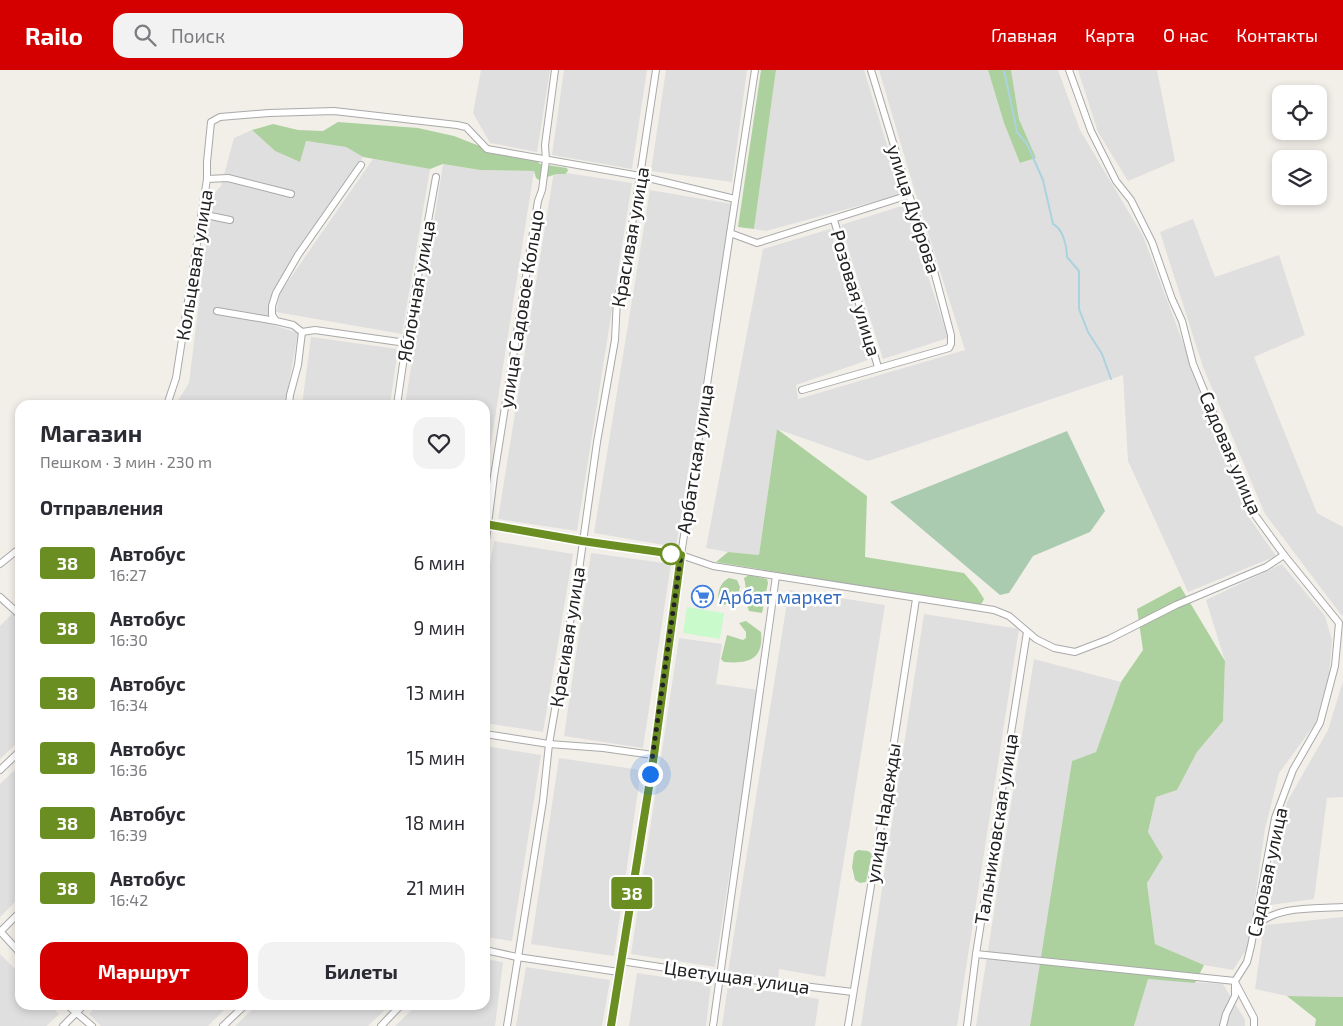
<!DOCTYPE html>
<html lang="ru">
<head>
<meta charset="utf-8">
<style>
	:root { --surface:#fff; --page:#f2f2f3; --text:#2b2b33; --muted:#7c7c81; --accent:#d40000 }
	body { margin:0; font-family:"Exo 2",sans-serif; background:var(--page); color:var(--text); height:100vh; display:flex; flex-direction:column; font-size:19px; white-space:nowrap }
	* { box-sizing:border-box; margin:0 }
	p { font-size:16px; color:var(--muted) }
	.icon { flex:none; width:28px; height:28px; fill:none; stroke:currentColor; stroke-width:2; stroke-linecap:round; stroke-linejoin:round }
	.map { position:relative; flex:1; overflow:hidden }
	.side { position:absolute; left:15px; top:330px; width:475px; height:610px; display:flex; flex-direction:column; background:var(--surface); border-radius:15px; box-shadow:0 2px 8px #0003 }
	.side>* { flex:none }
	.badge { padding:0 10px; border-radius:4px; font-size:18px; line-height:32px }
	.tools { position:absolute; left:1272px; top:15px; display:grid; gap:10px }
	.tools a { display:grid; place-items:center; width:55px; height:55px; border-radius:10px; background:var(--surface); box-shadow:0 2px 8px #0003; font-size:25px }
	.you { position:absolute; width:25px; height:25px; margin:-12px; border:4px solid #fff; border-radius:50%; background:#1a73e8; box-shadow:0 0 0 8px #1a73e833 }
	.map>.badge { position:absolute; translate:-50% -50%; box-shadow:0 0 0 2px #fff }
	h2 { padding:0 25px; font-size:19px; line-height:45px }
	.round { display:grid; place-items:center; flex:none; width:52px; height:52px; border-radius:15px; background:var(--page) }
	.overview { display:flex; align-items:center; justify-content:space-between; height:85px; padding:0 25px }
	h1 { font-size:24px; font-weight:700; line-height:38px }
	.button { display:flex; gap:10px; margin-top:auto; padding:10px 25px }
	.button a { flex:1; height:58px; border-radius:15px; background:var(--accent); color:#fff; font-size:20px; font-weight:700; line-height:58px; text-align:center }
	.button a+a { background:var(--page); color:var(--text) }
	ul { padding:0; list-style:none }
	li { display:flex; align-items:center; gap:15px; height:65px; padding:0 25px }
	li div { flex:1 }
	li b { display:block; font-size:19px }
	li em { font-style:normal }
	li .badge { min-width:55px; font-weight:700; text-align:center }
	header { display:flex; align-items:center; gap:30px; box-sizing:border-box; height:70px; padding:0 25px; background:var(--accent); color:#fff }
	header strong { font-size:24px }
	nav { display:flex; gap:28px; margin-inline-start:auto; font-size:18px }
	.search { width:350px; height:45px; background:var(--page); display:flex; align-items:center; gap:12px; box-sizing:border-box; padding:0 18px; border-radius:15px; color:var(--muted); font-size:19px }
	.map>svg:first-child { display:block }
</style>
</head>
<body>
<header>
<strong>Railo</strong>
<div class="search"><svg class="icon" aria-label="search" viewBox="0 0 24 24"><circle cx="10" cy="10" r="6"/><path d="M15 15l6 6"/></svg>Поиск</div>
<nav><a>Главная</a><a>Карта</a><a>О нас</a><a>Контакты</a></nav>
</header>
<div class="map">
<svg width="1343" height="956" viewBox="0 0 1343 956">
	<rect width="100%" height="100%" fill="#f2efe9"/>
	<g fill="#e0dfdf">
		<polygon points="481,0 550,0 537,82 490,73 473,43"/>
		<polygon points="564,0 647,0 632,99 552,85"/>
		<polygon points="666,0 747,0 732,112 651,101"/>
		<polygon points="776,0 864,0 902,124 766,161 754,159"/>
		<polygon points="879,0 988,0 1004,53 1021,93 1036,88 1019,49 1011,0 1058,0 1080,60 1143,166 1248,446 1276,486 1188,522 1128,391 1123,305 868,391 777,359 759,485 728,482 706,478 763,179 830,159 868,290 796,315 798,329 965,280 913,115"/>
		<polygon points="1078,0 1157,0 1175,91 1128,111 1098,62"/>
		<polygon points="252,60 275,81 300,92 305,71 346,77 363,87 273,223 267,253 298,263 285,335 175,335 189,313 212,126 221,116 234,68"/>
		<polygon points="373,89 430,99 402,264 276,242 280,223"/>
		<polygon points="443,94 480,100 534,101 485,411 485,335 405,335"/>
		<polygon points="554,101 632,113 577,461 498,449"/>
		<polygon points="650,120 732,134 676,477 594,463"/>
		<polygon points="905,135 948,268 883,289 841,155"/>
		<polygon points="1193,149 1215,207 1279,185 1305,265 1254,287 1317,443 1343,457 1343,545 1342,546 1265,444 1203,297 1160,162"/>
		<polygon points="311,267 398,279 390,335 302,335"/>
		<polygon points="494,471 573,484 543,662 485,653 485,523"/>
		<polygon points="591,483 671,494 643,678 564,666"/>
		<polygon points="1282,494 1325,546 1332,570 1329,606 1315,654 1279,703 1265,759 1248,877 1233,900 1204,895 1155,874 1147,812 1163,787 1148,762 1156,727 1177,720 1197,682 1223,651 1225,591 1206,530"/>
		<polygon points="789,520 885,535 825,907 779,899 778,910 728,902"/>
		<polygon points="20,536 20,670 0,689 0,556"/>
		<polygon points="924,544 1019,559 957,956 861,956"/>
		<polygon points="679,568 722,574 716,614 758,620 715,897 631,884"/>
		<polygon points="1034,589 1121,612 1096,682 1072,691 1030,956 976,956"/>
		<polygon points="1343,611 1343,727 1327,728 1314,829 1263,836 1287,732 1328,660"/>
		<polygon points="485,676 541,685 512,871 485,867"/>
		<polygon points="559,688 641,700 614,886 531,874"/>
		<polygon points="20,695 20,827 0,847 0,714"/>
		<polygon points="1343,847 1343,927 1287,926 1255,919 1264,855"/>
		<polygon points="0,884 20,904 20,935 50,935 59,944 46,956 0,956"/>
		<polygon points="485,889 503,892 495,956 395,956 417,935 485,935"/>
		<polygon points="526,897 610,910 602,956 516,956"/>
		<polygon points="637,903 711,914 706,956 629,956"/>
		<polygon points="1148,909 1223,914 1245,950 1245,956 1134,956"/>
		<polygon points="728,915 819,929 815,956 722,956"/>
		<polygon points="98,935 229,935 208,956 101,956 89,944"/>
		<polygon points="257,935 390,935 368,956 235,956"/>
	</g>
	<g fill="#add19e">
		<polygon points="761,0 776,0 754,159 738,157"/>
		<polygon points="988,0 1011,0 1019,49 1036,88 1020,93 1004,53"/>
		<polygon points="338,52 418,58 454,66 487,79 536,90 540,94 567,98 568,101 565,104 556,104 539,110 536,108 534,101 480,100 443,94 430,99 363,87 346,77 306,71 300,92 275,81 252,60 273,54 298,60 323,61"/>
		<polygon points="777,359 867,426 865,487 964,503 977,518 984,529 982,533 978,535 716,492 728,482 759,485"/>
		<path d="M749 505 767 509 768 513 762 543 749 541C745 533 747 519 744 508Z"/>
		<path d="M729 508 737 510 740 517 738 524 729 527 728 534 721 535 718 532C718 522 719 513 729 508Z"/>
		<polygon points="1180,516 1225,591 1223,651 1197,682 1177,720 1156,727 1148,762 1163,787 1147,813 1155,874 1204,895 1195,913 1148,909 1134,956 1030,956 1072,691 1096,682 1121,612 1143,580 1137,539"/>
		<path d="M746 551 761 562C764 590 748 594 724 592L721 589 727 565 743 570 746 568V562L739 553Z"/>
		<polygon points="858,780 868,781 872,784 866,812 860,813 855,810 852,797 854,783"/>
		<polygon points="1287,926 1343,927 1343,956 1315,956 1316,949"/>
	</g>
	<polygon fill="#aacbaf" points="1067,361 1105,441 1090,462 1033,486 1009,523 1000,525 890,432"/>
	<polygon fill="#c8facc" points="687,537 724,543 720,569 683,563"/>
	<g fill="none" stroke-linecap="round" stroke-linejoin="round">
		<path stroke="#aad3df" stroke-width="2" d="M1004 0 1017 62 1027 74 1043 110 1053 154C1063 159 1067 176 1067 187L1079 201V239L1088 262 1102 284 1111 309"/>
		<defs>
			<g id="minor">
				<polyline points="1069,0 1091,61 1116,111 1131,130 1152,172 1172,229 1182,251 1193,294 1255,445 1284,485 1339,553 1335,596 1320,653 1293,700 1275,748 1251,876 1247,892 1235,911 1235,926 1226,944 1223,956"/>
				<polyline points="207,109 207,92 211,52 220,47 269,43 334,41 457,55 466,57 487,79 640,106 735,129"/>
				<polyline points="201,144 230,150"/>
				<polyline points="834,150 878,297"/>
				<polyline points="730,163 757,173 909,125"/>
				<polyline points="217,241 276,251"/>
				<polyline points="302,262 315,260 406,273"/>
				<polyline points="802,320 949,278 951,274 951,265 929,182 909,125 871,0"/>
				<polyline points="167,335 176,308 207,109 228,108 291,124"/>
				<polyline points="289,335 290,325 298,295 302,262 293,255 276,251 272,245 272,236 276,223 298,185 361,95"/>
				<polyline points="397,335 406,273 436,107"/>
				<polyline points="485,454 582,471 681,485 713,496 994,540 1009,546 1036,569 1054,578 1075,582 1109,569 1176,535 1266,497 1284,485"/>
				<polyline points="485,478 494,406 538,131 542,120 546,90 545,75 555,0"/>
				<polyline points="0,494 20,478"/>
				<polyline points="0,527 20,545"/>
				<polyline points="485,664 549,674 603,678 653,685"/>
				<polyline points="0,700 20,681"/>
				<path d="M1256 857C1274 835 1317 839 1343 837"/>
				<polyline points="0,861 20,883"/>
				<polyline points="0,862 20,842"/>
				<polyline points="485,880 517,887 619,902"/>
				<polyline points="976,884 1235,911"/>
				<polyline points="621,891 719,906 853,922"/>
				<polyline points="1236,914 1254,948 1254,956"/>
				<polyline points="67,935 92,956"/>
				<polyline points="63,956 84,935"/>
				<polyline points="223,956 245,935"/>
				<polyline points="381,956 401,935"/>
				<polyline points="507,956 543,731 549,674 579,500 597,372 615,270 617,228 623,210 640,106 656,0"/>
				<polyline points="611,956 653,685 681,485 755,0"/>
				<polyline points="713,956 776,506"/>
				<polyline points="848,956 885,730 916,529"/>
				<polyline points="967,956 976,884 1027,562"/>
			</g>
		</defs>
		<use href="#minor" stroke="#a9a9a9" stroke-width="8"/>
		<use href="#minor" stroke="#fff" stroke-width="6"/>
	</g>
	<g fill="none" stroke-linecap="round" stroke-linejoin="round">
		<defs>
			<polyline id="line" points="485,454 582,471 681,485 654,685 611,956"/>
		</defs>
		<use href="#line" stroke="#fff" stroke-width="11"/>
		<use href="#line" stroke="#6b8e23" stroke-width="8"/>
		<polyline stroke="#222" stroke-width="5" stroke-dasharray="0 9" points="650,704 681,485 671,484"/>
	</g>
	<defs>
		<symbol id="supermarket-ring" viewBox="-11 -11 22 22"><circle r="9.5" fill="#fff" stroke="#3f7fe0" stroke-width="1.5"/><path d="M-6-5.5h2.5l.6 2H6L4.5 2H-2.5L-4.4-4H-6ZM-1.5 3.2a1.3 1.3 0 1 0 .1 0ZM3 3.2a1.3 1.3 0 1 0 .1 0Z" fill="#3f7fe0"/></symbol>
	</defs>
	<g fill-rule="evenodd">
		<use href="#supermarket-ring" x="690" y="514" width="25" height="25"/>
	</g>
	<circle fill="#fff" stroke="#6b8e23" stroke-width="2.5" cx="671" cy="484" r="10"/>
	<g text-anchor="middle" stroke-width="5" stroke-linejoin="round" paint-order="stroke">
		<g font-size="19" fill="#222" stroke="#fff">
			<text transform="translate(914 139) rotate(72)" y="7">улица Дуброва</text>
			<text transform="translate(630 167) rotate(-80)" y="7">Красивая улица</text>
			<text transform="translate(194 195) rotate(-81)" y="7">Кольцевая улица</text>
			<text transform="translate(416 221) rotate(-80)" y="7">Яблочная улица</text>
			<text transform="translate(856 223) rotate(73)" y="7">Розовая улица</text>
			<text transform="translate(521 239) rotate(-81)" y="7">улица Садовое Кольцо</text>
			<text transform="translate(1231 383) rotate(67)" y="7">Садовая улица</text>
			<text transform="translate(695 389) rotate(-81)" y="7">Арбатская улица</text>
			<text transform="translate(567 567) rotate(-81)" y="7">Красивая улица</text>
			<text transform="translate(883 743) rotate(-81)" y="7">улица Надежды</text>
			<text transform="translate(996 759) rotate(-81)" y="7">Тальниковская улица</text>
			<text transform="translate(1267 802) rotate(-78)" y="7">Садовая улица</text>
			<text transform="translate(737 907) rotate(8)" y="7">Цветущая улица</text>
		</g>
		<g font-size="19" fill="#366cbe" stroke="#fff" text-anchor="start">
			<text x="719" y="534">Арбат маркет</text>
		</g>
	</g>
</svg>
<div class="tools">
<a><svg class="icon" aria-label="locate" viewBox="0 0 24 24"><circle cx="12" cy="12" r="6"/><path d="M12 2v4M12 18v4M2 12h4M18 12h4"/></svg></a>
<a><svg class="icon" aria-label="layers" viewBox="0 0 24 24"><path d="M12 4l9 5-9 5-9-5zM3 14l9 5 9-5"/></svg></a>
</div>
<div class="you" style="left:650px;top:704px"></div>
<b class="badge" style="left:632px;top:823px;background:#6b8e23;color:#fff">38</b>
<section class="side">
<div class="overview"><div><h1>Магазин</h1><p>Пешком · 3 мин · 230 m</p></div><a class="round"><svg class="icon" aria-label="heart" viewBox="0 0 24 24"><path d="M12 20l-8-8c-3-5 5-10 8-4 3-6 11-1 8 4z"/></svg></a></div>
<h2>Отправления</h2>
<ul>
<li><span class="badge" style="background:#6b8e23;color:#fff">38</span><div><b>Автобус</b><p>16:27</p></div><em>6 мин</em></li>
<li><span class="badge" style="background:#6b8e23;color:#fff">38</span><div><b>Автобус</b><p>16:30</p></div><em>9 мин</em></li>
<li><span class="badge" style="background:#6b8e23;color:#fff">38</span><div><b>Автобус</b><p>16:34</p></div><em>13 мин</em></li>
<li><span class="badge" style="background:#6b8e23;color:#fff">38</span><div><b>Автобус</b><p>16:36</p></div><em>15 мин</em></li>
<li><span class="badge" style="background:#6b8e23;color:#fff">38</span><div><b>Автобус</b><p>16:39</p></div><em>18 мин</em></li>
<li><span class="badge" style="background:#6b8e23;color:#fff">38</span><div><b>Автобус</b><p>16:42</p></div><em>21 мин</em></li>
</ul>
<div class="button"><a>Маршрут</a><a>Билеты</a></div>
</section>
</div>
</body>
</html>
